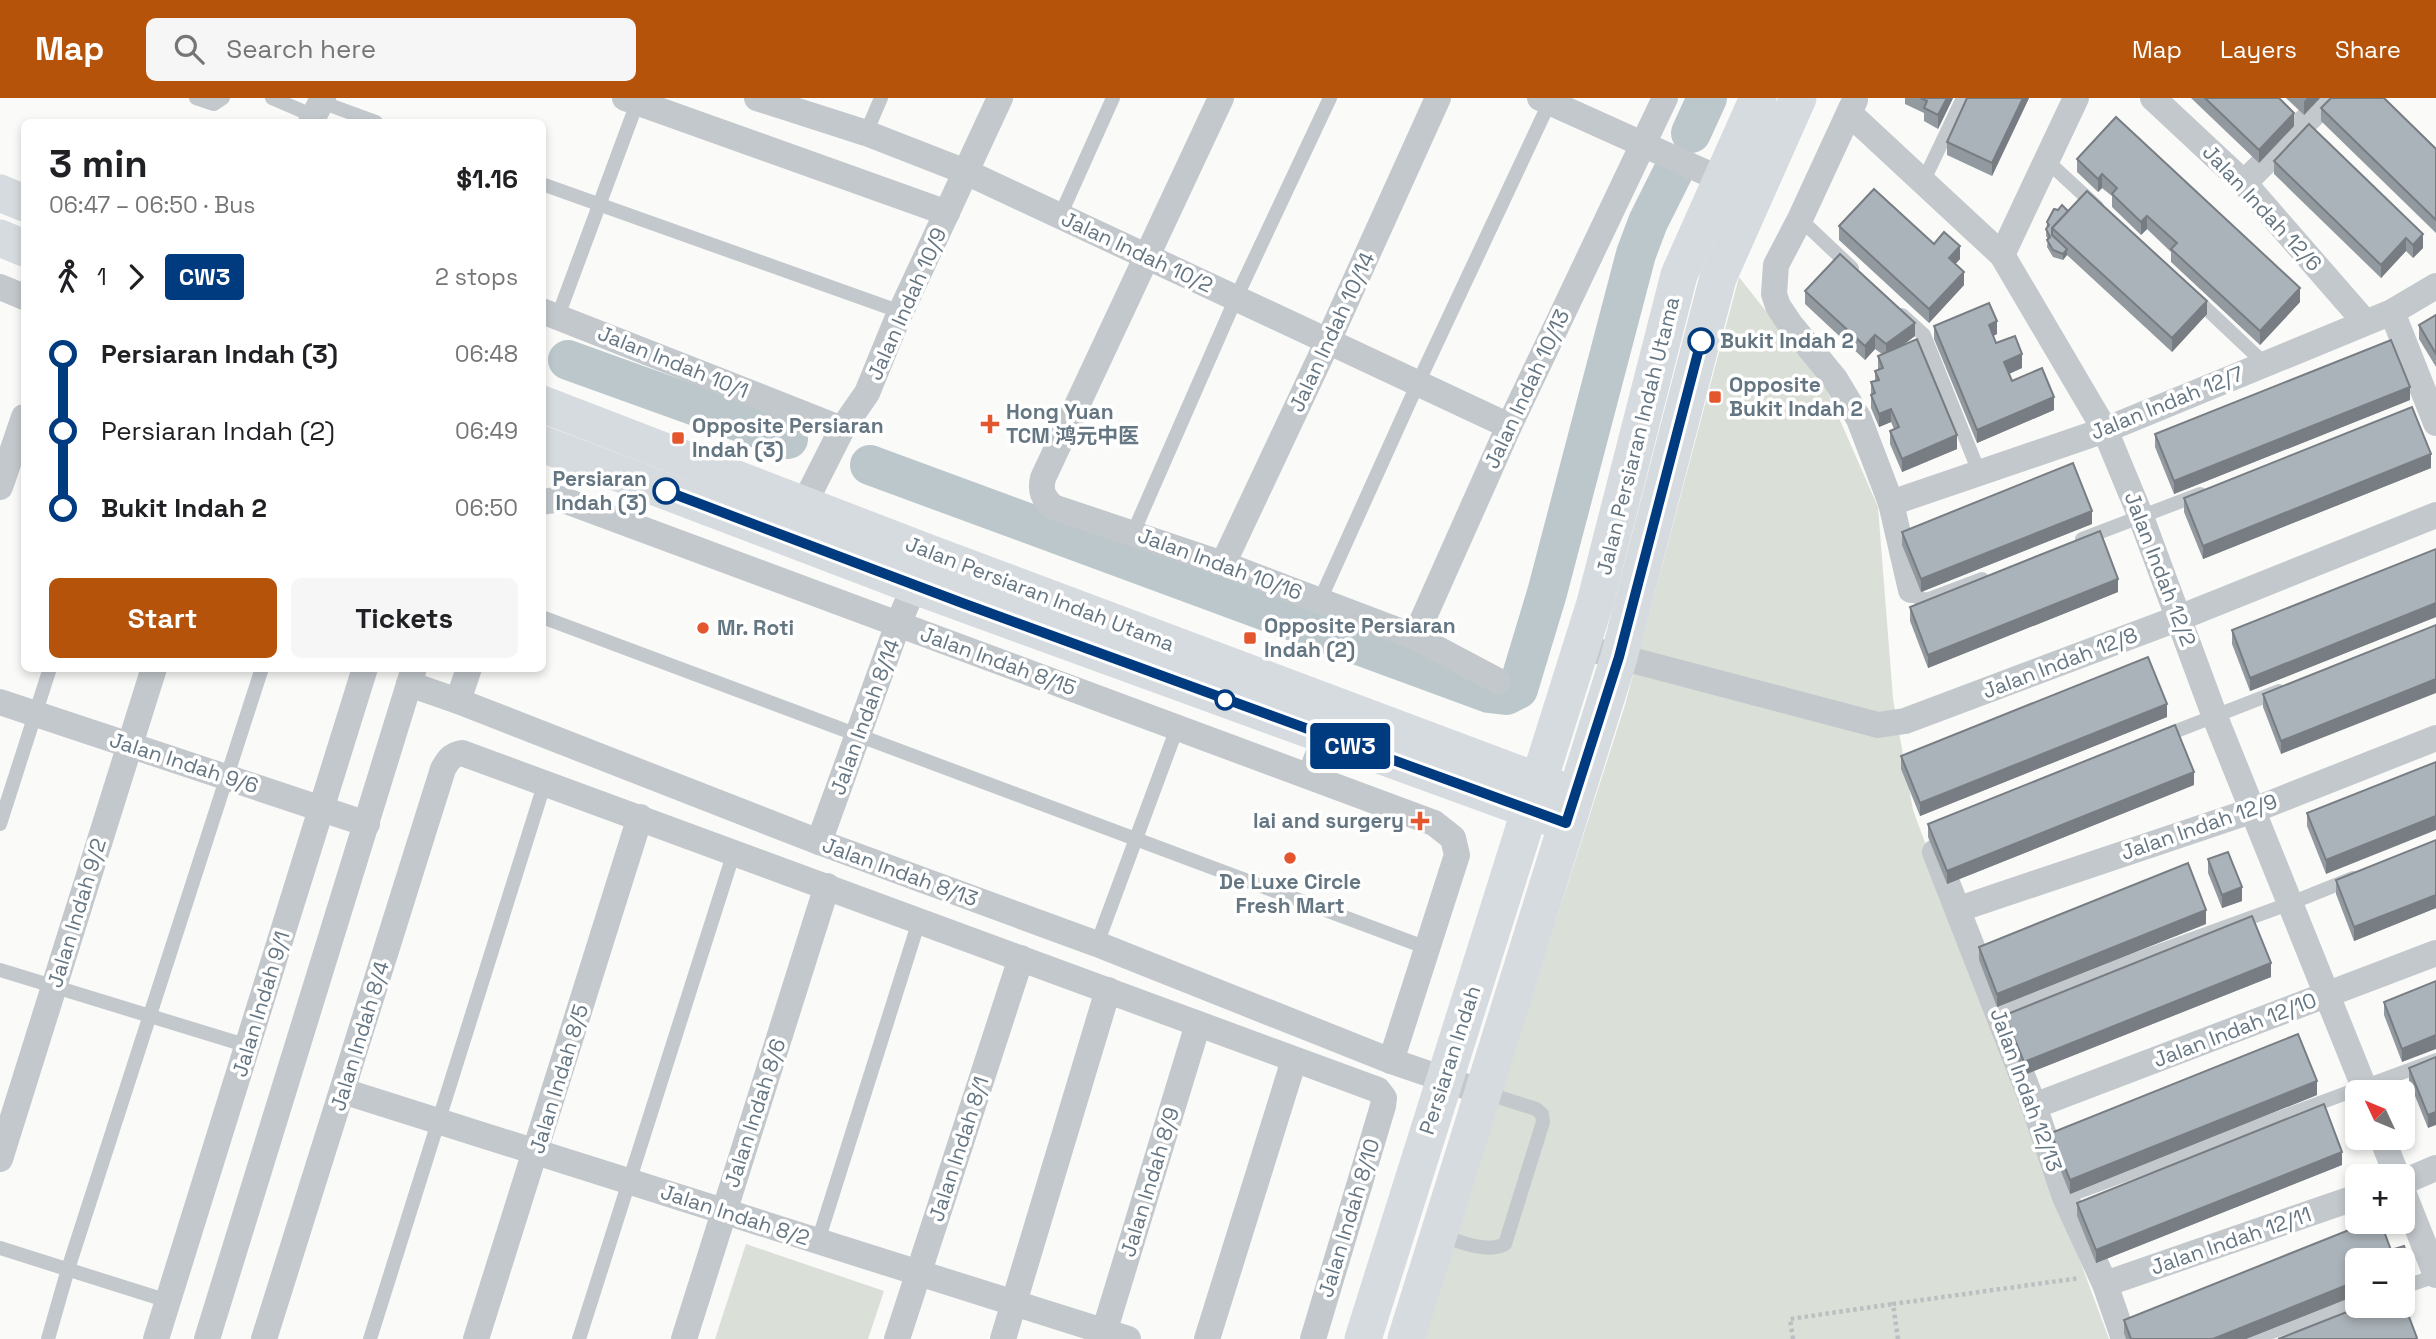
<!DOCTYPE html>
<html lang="en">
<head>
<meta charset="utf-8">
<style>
	:root { --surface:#fff; --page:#f6f6f6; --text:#202124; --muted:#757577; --accent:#b45309 }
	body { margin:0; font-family:"Space Grotesk","Noto Sans SC",sans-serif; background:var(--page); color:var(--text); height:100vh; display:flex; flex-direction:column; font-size:26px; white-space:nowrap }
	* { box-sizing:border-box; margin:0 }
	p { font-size:23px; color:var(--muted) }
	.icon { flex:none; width:38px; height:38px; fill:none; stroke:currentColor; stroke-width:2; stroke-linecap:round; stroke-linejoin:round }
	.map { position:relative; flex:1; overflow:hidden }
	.side { position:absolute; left:21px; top:21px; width:525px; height:553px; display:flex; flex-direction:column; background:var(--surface); border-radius:10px; box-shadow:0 4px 10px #0003 }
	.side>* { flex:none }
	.badge { padding:0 14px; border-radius:5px; font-size:24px; line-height:46px }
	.needle { width:46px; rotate:314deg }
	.controls { position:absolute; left:2345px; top:982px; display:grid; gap:14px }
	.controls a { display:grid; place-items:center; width:70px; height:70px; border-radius:10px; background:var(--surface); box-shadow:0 4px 10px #0003; font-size:35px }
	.map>.badge { position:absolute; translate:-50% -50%; box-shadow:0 0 0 4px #fff }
	.legs { display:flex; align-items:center; gap:10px; height:77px; padding:0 28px; font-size:23px }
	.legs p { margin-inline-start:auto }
	.overview { display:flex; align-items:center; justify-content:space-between; height:119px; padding:0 28px }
	h1 { font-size:38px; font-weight:700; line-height:52px }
	.button { display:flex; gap:14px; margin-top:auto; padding:14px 28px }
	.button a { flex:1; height:80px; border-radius:10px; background:var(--accent); color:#fff; font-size:28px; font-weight:700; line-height:80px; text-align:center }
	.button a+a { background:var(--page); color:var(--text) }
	ul { padding:0 28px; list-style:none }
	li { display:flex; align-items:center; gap:24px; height:77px; font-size:26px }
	li i { display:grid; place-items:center; width:10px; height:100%; margin:0 9px; background:currentColor }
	li i::after { content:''; width:18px; height:18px; margin:-9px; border:5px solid; border-radius:50%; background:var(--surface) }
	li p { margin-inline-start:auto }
	li:first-child i { background:linear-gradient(#0000 50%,currentColor 0) }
	li:last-child i { background:linear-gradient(currentColor 50%,#0000 0) }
	header { display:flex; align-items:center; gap:42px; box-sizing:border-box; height:98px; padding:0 35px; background:var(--accent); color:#fff }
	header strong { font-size:33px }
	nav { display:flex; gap:38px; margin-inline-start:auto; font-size:24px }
	.search { width:490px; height:63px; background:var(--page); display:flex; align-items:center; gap:18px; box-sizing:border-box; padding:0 24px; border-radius:10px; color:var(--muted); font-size:26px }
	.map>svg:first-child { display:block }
</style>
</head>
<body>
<header>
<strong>Map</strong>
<div class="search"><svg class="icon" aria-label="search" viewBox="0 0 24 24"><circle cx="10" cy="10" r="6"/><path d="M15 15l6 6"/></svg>Search here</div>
<nav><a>Map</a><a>Layers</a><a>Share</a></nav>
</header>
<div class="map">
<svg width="2436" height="1241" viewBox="0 0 2436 1241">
	<rect width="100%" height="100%" fill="#fafaf8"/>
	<g fill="#dadfd7">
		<polygon points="1739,179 1825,288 1878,409 1893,601 1913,712 2109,1241 1422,1241 1625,607"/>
		<polygon points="746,1146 884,1193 868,1241 715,1241"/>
	</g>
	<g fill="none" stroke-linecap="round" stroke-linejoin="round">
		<g stroke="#bbc7cb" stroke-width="40">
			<polyline points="1691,35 1707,0"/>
			<polyline points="568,262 788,341"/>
			<polyline points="870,367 1489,595 1506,597 1518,591 1547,495 1636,156 1648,124 1673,74"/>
		</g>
		<g stroke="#bbbfc2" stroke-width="4.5" stroke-dasharray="3.5 3.5" stroke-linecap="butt">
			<polyline points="1793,1241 1790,1221 1893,1206"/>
			<polyline points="1898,1241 1893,1206 2080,1180"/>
		</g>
		<g stroke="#c3c8cc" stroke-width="14">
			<polyline points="196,0 214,6 223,0"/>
			<polyline points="272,0 314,18"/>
			<polyline points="321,4 376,24"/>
			<polyline points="866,35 881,0"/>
			<polyline points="2046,62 2097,109"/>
			<polyline points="1923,84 1963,0"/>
			<polyline points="542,86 901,214"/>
			<polyline points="1060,118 1113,0"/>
			<polyline points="1800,121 1852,170"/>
			<polyline points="2194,199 2264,265"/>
			<polyline points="1902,217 1924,237 1979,374"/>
			<polyline points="558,218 637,5"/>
			<polyline points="1133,435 1236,200 1330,0"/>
			<polyline points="2082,441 2200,396"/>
			<path d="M1911 492C1916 500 1920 502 1929 501L1982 481"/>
			<polyline points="1320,502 1418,285 1551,1"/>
			<polyline points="542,519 1427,850"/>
			<polyline points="2161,639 2279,593"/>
			<polyline points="1304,677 1319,637"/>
			<polyline points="0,726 50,570"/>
			<polyline points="1097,846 1177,630"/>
			<polyline points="0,872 248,948"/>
			<polyline points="1997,912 2291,805 2353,780"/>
			<polyline points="2065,1099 2436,962"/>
			<path d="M1440 1137C1459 1143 1486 1156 1505 1146L1543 1024 1542 1016 1536 1011 1483 994"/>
			<polyline points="818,1143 919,823"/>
			<polyline points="0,1150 168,1203"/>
			<polyline points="2403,1189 2436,1178"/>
			<polyline points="48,1241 68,1171 262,570"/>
			<polyline points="370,1241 545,684"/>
			<polyline points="579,1241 734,754"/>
			<polyline points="2251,1241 2357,1205"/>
		</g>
		<g stroke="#c3c8cc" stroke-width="26">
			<polyline points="625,0 947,115"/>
			<polyline points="757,0 866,35 966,74 1509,328"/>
			<path d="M1221 0 1043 380C1040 393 1043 400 1053 409L1223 466 1415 539 1498 583"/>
			<polyline points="1540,0 1720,81"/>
			<polyline points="2153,0 2244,85 2365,224"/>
			<polyline points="1855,2 1800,121 1776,167 1774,196 1778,208 1790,226 1835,281 1859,321 1891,405 1911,492"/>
			<polyline points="1849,15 2002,157 2105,332 2141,419 2215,619 2366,994"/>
			<polyline points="311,24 323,0"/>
			<polyline points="2244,85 2329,0"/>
			<polyline points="2002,157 2076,0"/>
			<polyline points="0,189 24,199"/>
			<polyline points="542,213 842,331"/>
			<polyline points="2392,214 2436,325"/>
			<polyline points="0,389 24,319"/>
			<polyline points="542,404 561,401 1434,725 1453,740 1457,757 1391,963"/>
			<polyline points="1891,405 2105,332 2392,214 2436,188"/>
			<polyline points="804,406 842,331 867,295 896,224 1000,0"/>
			<polyline points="1223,466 1328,243 1438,0"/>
			<polyline points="1415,539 1509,328 1665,0"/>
			<polyline points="1582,549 1878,627 1905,623 2179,520 2436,417"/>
			<polyline points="409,586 458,603 819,744 1097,846 1391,963 1482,994"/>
			<polyline points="458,603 469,570"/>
			<polyline points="0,604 367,726"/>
			<polyline points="819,744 898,526 921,473"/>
			<polyline points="1935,754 2034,1008 2065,1099 2105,1186 2124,1241"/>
			<polyline points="1959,811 2254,712 2436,640"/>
			<polyline points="343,993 1128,1241"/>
			<polyline points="2034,1008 2436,855"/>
			<polyline points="2382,1040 2397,1078"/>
			<polyline points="0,1061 154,570"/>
			<polyline points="2403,1084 2436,1070"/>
			<polyline points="2403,1094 2436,1177"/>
			<polyline points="2105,1186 2357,1099"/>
			<polyline points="156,1241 365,570"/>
			<polyline points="207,1241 414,570"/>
			<path d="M264 1241 443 671C448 662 451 657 462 655L1378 992 1384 1000 1383 1008 1313 1241"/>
			<polyline points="476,1241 640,719"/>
			<polyline points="684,1241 827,788"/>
			<polyline points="897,1241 1021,860"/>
			<polyline points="1003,1241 1108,892"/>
			<polyline points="1102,1241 1198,926"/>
			<polyline points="1207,1241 1294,962"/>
		</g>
		<g stroke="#d6dbdf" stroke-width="37">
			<polyline points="0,95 24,105"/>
			<polyline points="0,140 24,150"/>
			<polyline points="542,306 929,455 1561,692"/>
			<polyline points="542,346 915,488 1552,720"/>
			<polyline points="1363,1241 1595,505 1679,177 1758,0"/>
			<polyline points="1406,1241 1619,559 1718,180 1798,0"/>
		</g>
	</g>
	<g fill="#929a9f">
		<polygon points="1905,0 1953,0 1938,31 1924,23 1924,15 1905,6"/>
		<polygon points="2029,0 1992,78 1947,57 1947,44"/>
		<polygon points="2191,0 2279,0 2294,28 2259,65"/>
		<polygon points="2286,0 2320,0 2304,17"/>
		<polygon points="2321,10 2436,51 2436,135 2321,23"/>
		<polygon points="2116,19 2300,204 2260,247 2171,164 2171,154 2147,131 2141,137 2112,109 2112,98 2102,90 2098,94 2077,74 2077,61"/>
		<polygon points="2274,63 2423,150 2413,160 2406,153 2381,180 2274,76"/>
		<polygon points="2068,113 2207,216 2172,254 2067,157 2063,162 2053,159 2047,149 2048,141 2046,138 2047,124"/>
		<polygon points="1839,128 1934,146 1960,161 1955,166 1964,187 1929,225 1839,142"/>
		<polygon points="1805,193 1915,238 1903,247 1957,351 1902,374 1890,346 1890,333 1894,331 1891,324 1879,329 1871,310 1871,284 1875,283 1875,273 1878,272 1878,258 1882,256 1875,251 1865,262 1805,206"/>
		<polygon points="2436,217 2436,269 2419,241 2419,227"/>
		<polygon points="1934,228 1997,236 1993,238 1996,245 2022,270 2009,276 2012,283 2054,312 1977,345 1934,241"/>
		<polygon points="2410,302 2174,396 2155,349 2155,336"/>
		<polygon points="2431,370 2203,461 2184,414 2184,400"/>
		<polygon points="2092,426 1921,494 1902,447 1902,434"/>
		<polygon points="2436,451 2436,519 2250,593 2232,546 2232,532"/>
		<polygon points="2118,494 1928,570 1910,523 1910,509"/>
		<polygon points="2436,527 2281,656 2263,609 2263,596"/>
		<polygon points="2167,619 1920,718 1901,671 1901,658"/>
		<polygon points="2436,664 2326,776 2307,728 2307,715"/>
		<polygon points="2194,687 1947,786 1928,739 1928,726"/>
		<polygon points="2436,742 2436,810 2354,843 2336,796 2336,782"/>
		<polygon points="2208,761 2242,803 2222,810 2208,775"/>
		<polygon points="2206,826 1997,909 1979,862 1979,849"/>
		<polygon points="2271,879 2024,977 2005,930 2005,917"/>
		<polygon points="2436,883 2402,964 2384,917 2384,904"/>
		<polygon points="2436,959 2428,1030 2409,983 2409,970"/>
		<polygon points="2317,997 2070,1096 2051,1048 2051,1035"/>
		<polygon points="2342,1067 2096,1165 2077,1118 2077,1105"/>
		<polygon points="2374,1131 2409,1176 2246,1241 2126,1241 2124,1235 2124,1222"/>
	</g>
	<g fill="#777d82">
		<polygon points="1947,0 1953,0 1938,31 1938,17"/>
		<polygon points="2023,0 2029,0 1992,78 1992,65"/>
		<polygon points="2307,0 2320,0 2304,17 2304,4"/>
		<polygon points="2294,15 2294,28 2259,65 2259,52"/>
		<polygon points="2102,76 2102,90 2098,94 2098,81"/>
		<polygon points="2147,118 2147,131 2141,137 2141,124"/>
		<polygon points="2423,136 2423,150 2413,160 2413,147"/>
		<polygon points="2406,140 2406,153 2381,180 2381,167"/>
		<polygon points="1960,148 1960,161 1949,173 1949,160"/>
		<polygon points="2067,151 2067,157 2063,162 2063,156"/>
		<polygon points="1964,174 1964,187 1929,225 1929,211"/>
		<polygon points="2300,190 2300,204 2260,247 2260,233"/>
		<polygon points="2207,203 2207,216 2172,254 2172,240"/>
		<polygon points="1997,223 1997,236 1989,240 1989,227"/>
		<polygon points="1915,225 1915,238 1886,259 1886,246"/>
		<polygon points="1875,237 1875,251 1865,262 1865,248"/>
		<polygon points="2022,256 2022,270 2004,278 2004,264"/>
		<polygon points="2410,289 2410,302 2174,396 2174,383"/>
		<polygon points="2054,299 2054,312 1977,345 1977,332"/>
		<polygon points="1891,311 1891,324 1879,329 1879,316"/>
		<polygon points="1957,337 1957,351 1902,374 1902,361"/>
		<polygon points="2431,356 2431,370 2203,461 2203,448"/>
		<polygon points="2092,413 2092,426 1921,494 1921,481"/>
		<polygon points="2118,481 2118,494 1928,570 1928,557"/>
		<polygon points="2436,505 2436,519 2250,593 2250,580"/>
		<polygon points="2436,581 2436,595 2281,656 2281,643"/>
		<polygon points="2167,606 2167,619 1920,718 1920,705"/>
		<polygon points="2194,674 2194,687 1947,786 1947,773"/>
		<polygon points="2436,718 2436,732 2326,776 2326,762"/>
		<polygon points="2242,789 2242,803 2222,810 2222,797"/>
		<polygon points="2436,797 2436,810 2354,843 2354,829"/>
		<polygon points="2206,812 2206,826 1997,909 1997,896"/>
		<polygon points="2271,865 2271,879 2024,977 2024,964"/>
		<polygon points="2436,937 2436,951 2402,964 2402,951"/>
		<polygon points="2317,983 2317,997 2070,1096 2070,1082"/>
		<polygon points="2436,1014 2436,1027 2428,1030 2428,1017"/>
		<polygon points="2342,1054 2342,1067 2096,1165 2096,1152"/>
		<polygon points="2409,1162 2409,1176 2403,1178 2403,1165"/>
		<polygon points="2357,1183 2357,1197 2246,1241 2213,1241"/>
	</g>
	<g fill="#aab3b9" stroke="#777d82" stroke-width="2">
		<polygon points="1921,0 1947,0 1938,17 1924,10 1927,3"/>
		<polygon points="1967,0 2023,0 1992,65 1947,44"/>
		<polygon points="2205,0 2279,0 2294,15 2259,52"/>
		<polygon points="2331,0 2384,0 2436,51 2436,122 2321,10"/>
		<polygon points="2116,19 2300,190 2260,233 2171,151 2177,145 2147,118 2141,124 2112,96 2117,90 2102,76 2098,81 2077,61"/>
		<polygon points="2309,26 2423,136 2413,147 2406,140 2381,167 2274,63"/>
		<polygon points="1874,91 1934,146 1944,134 1960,148 1949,160 1964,174 1929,211 1839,128"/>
		<polygon points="2087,93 2207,203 2172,240 2052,130"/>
		<polygon points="2062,107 2068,113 2052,130 2052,137 2067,151 2063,156 2053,152 2047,142 2050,139 2046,131 2049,127 2047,124 2054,111 2058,112"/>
		<polygon points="1840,156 1915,225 1886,246 1875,237 1865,248 1805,193"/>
		<polygon points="1989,205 1997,223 1989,227 1996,245 2015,238 2022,256 2004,264 2012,283 2042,270 2054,299 1977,332 1934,228"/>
		<polygon points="2436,217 2436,256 2419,227"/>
		<polygon points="1917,241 1957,337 1902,361 1890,333 1899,329 1891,311 1879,316 1871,297 1875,295 1871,284 1879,282 1875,273 1883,270 1878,258"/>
		<polygon points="2391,242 2410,289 2174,383 2155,336"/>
		<polygon points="2412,309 2431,356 2203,448 2184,400"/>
		<polygon points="2073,365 2092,413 1921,481 1902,434"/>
		<polygon points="2100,433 2118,481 1928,557 1910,509"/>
		<polygon points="2436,451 2436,505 2250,580 2232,532"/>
		<polygon points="2436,527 2436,581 2281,643 2263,596"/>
		<polygon points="2148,559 2167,606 1920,705 1901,658"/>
		<polygon points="2175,627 2194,674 1947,773 1928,726"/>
		<polygon points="2436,664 2436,718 2326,762 2307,715"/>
		<polygon points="2436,742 2436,797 2354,829 2336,782"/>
		<polygon points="2228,754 2242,789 2222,797 2208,761"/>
		<polygon points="2188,765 2206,812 1997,896 1979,849"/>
		<polygon points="2252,818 2271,865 2024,964 2005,917"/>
		<polygon points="2436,883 2436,937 2402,951 2384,904"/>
		<polygon points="2298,936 2317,983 2070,1082 2051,1035"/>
		<polygon points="2436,959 2436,1014 2428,1017 2409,970"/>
		<polygon points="2324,1006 2342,1054 2096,1152 2077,1105"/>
		<polygon points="2369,1124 2371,1124 2374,1131 2382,1128 2391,1152 2404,1148 2409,1162 2403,1165 2403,1162 2357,1162 2357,1183 2213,1241 2131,1241 2124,1222"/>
		<polygon points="2403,1203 2417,1240 2415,1241 2278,1241 2362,1208 2403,1208"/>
	</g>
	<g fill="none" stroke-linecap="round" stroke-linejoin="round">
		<defs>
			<polyline id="line-1" points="666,393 965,506 1566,725 1619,559 1701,243"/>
		</defs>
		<use href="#line-1" stroke="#fff" stroke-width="16"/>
		<use href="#line-1" stroke="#003b80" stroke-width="10"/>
	</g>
	<g fill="#fff" stroke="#003b80" stroke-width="3.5">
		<circle cx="1701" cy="243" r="12"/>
		<circle cx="666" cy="393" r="12"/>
		<circle cx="1225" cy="602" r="9"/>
	</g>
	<g fill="#e4572e" stroke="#fff" stroke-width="2.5">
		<rect x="1708" y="292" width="14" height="14" rx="3.5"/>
		<path d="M986.5 315.5h7v7h7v7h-7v7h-7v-7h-7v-7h7z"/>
		<rect x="671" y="333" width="14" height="14" rx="3.5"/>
		<circle cx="703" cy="530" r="7"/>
		<rect x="1243" y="533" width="14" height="14" rx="3.5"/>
		<path d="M1416.5 712.5h7v7h7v7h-7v7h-7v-7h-7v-7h7z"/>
		<circle cx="1290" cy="760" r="7"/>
	</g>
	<g text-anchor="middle" stroke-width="7" stroke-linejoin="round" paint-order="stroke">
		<g font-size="21" fill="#657683" stroke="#fff">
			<text transform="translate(2262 110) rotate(47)" y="7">Jalan Indah 12/6</text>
			<text transform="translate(1137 154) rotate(25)" y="7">Jalan Indah 10/2</text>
			<text transform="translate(907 206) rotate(-66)" y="7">Jalan Indah 10/9</text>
			<text transform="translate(1332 234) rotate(-65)" y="7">Jalan Indah 10/14</text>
			<text transform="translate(673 264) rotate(22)" y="7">Jalan Indah 10/1</text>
			<text transform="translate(1527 291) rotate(-65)" y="7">Jalan Indah 10/13</text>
			<text transform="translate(2167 305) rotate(-22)" y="7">Jalan Indah 12/7</text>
			<text transform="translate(1638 338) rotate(-76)" y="7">Jalan Persiaran Indah Utama</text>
			<text transform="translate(1220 466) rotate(20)" y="7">Jalan Indah 10/16</text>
			<text transform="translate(2160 471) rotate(69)" y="7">Jalan Indah 12/2</text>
			<text transform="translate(1040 496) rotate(21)" y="7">Jalan Persiaran Indah Utama</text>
			<text transform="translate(998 563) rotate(20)" y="7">Jalan Indah 8/15</text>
			<text transform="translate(2060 565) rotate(-21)" y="7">Jalan Indah 12/8</text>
			<text transform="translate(865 619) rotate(-70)" y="7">Jalan Indah 8/14</text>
			<text transform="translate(184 665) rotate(18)" y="7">Jalan Indah 9/6</text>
			<text transform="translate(2199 729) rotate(-19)" y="7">Jalan Indah 12/9</text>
			<text transform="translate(900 774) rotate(20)" y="7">Jalan Indah 8/13</text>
			<text transform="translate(77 815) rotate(-73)" y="7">Jalan Indah 9/2</text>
			<text transform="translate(261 906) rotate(-73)" y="7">Jalan Indah 9/1</text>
			<text transform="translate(2235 932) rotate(-21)" y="7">Jalan Indah 12/10</text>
			<text transform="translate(360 938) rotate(-73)" y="7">Jalan Indah 8/4</text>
			<text transform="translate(1450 962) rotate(-72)" y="7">Persiaran Indah</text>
			<text transform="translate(559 981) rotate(-73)" y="7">Jalan Indah 8/5</text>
			<text transform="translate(2026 992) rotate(70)" y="7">Jalan Indah 12/13</text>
			<text transform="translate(755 1015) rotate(-72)" y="7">Jalan Indah 8/6</text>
			<text transform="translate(959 1051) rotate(-72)" y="7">Jalan Indah 8/1</text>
			<text transform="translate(1150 1084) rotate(-73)" y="7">Jalan Indah 8/9</text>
			<text transform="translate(735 1117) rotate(18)" y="7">Jalan Indah 8/2</text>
			<text transform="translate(1349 1120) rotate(-73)" y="7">Jalan Indah 8/10</text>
			<text transform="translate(2231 1143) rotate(-19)" y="7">Jalan Indah 12/11</text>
		</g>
		<g font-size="21" font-weight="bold" fill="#657683" stroke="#fff" text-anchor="start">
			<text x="1720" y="250">Bukit Indah 2</text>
			<text x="647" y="388" text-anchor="end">Persiaran<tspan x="647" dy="24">Indah (3)</tspan></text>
		</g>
		<g font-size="21" font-weight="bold" fill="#657683" stroke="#fff" text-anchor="start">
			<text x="1729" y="294">Opposite<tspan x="1729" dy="24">Bukit Indah 2</tspan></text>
			<text x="1006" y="321">Hong Yuan<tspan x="1006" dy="24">TCM 鸿元中医</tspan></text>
			<text x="692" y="335">Opposite Persiaran<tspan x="692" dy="24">Indah (3)</tspan></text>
			<text x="1264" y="535">Opposite Persiaran<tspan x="1264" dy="24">Indah (2)</tspan></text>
			<text x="717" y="537">Mr. Roti</text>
			<text x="1404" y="730" text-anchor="end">lai and surgery</text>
			<text x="1290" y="791" text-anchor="middle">De Luxe Circle<tspan x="1290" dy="24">Fresh Mart</tspan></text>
		</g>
	</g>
</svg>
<div class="controls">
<a><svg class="needle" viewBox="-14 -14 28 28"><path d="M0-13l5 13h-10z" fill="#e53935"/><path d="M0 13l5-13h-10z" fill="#757577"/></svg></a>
<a>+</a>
<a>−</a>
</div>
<b class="badge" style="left:1350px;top:648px;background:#003b80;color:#fff">CW3</b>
<section class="side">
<div class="overview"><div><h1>3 min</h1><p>06:47 – 06:50 · Bus</p></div><b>$1.16</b></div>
<div class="legs"><svg class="icon" aria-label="walk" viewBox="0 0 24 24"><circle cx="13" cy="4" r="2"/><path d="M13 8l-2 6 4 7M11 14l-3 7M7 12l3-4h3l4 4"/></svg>1<svg class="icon" aria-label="forward" viewBox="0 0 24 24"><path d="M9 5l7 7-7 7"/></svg><b class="badge" style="background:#003b80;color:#fff">CW3</b><p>2 stops</p></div>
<ul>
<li><i style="color:#003b80"></i><b>Persiaran Indah (3)</b><p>06:48</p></li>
<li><i style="color:#003b80"></i><span>Persiaran Indah (2)</span><p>06:49</p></li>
<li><i style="color:#003b80"></i><b>Bukit Indah 2</b><p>06:50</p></li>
</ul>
<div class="button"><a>Start</a><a>Tickets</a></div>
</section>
</div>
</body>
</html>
